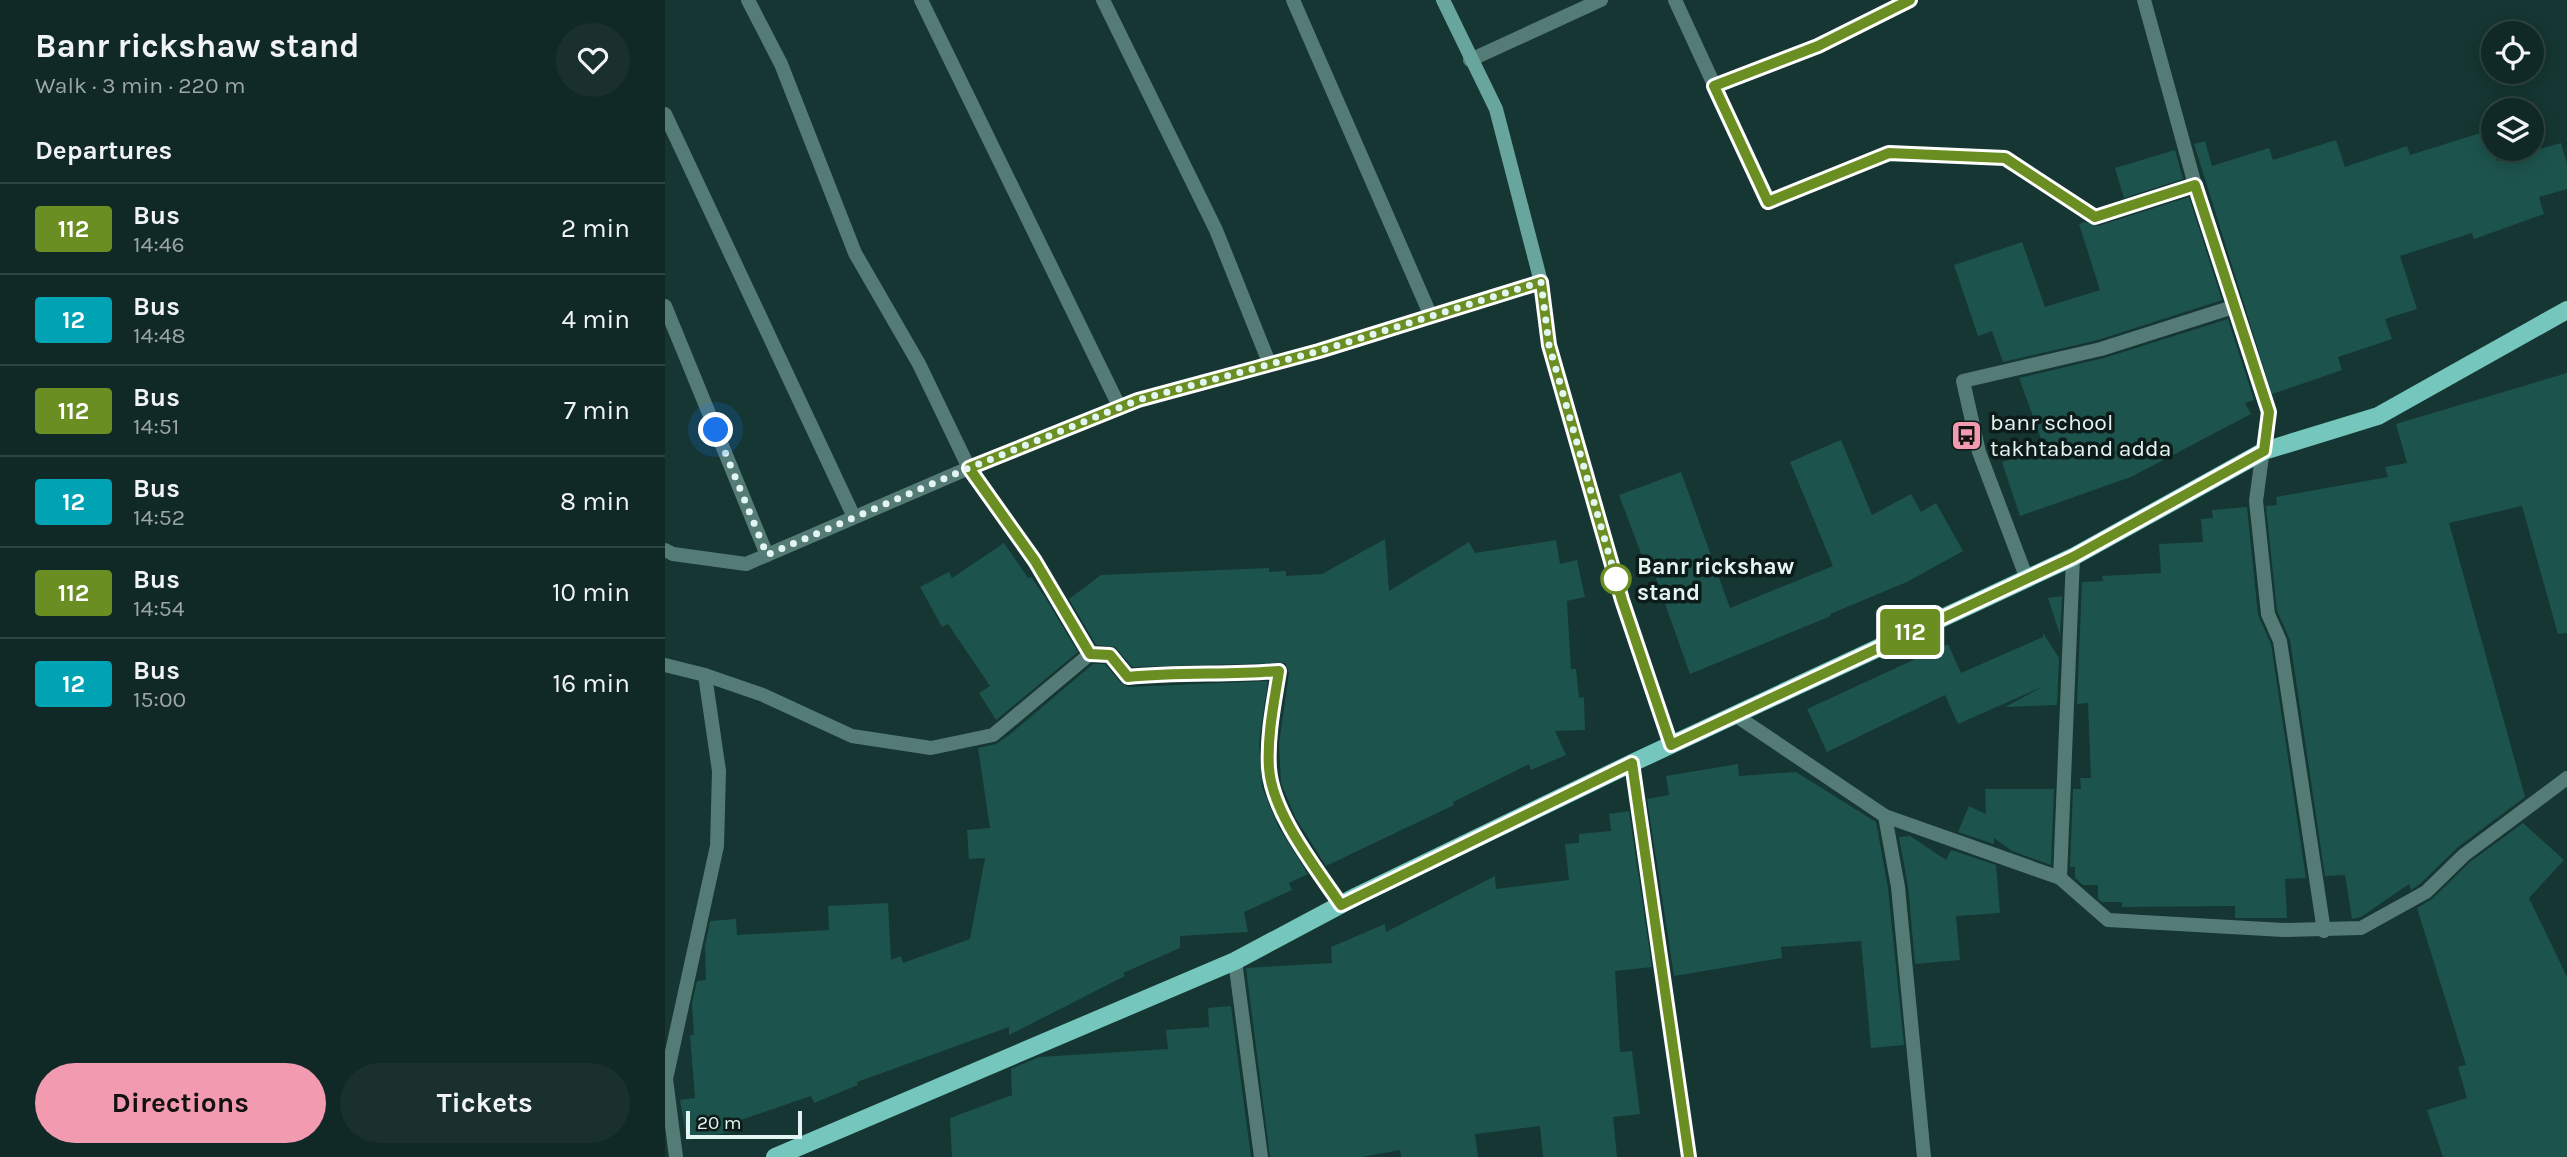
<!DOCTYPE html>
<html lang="en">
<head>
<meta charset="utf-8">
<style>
	:root { --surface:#102826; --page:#19302e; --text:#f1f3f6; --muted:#9ca6a7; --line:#304443; --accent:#f29aaf }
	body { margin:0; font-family:Karla,sans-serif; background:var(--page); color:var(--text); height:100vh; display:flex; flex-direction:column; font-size:26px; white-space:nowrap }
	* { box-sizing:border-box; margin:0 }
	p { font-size:23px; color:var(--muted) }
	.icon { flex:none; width:38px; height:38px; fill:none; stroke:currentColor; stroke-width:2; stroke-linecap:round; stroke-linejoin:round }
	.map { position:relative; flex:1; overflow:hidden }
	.sheet { display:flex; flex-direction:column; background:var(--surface); width:665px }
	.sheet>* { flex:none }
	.badge { padding:0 14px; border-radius:5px; font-size:24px; line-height:46px }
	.fabs { position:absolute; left:1816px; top:21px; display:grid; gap:14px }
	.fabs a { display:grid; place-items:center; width:63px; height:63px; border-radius:50%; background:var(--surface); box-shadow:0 4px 18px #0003,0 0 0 2px var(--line); font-size:35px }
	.scale { position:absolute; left:21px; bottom:18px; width:116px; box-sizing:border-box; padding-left:7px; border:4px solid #e3f5f2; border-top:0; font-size:19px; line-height:24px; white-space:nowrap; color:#e3f5f2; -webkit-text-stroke:5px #0d1b19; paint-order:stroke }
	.you { position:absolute; width:35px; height:35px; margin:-18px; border:5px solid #fff; border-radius:50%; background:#1a73e8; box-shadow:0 0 0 10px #1a73e833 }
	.map>.badge { position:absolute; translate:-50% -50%; box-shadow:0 0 0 4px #fff }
	h2 { padding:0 35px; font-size:26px; line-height:63px }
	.round { display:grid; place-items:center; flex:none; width:74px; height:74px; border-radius:37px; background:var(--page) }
	.overview { display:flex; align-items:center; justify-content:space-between; height:119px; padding:0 35px }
	h1 { font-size:33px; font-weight:700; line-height:52px }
	.button { display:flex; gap:14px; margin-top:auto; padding:14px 35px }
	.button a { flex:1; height:80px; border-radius:42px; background:var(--accent); color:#111; font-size:28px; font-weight:700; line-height:80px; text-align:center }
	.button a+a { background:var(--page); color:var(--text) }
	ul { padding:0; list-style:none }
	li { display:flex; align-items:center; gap:21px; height:91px; padding:0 35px; border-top:2px solid var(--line) }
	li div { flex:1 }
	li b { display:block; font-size:26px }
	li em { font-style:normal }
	li .badge { min-width:77px; font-weight:700; text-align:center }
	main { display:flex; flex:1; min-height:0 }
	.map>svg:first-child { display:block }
</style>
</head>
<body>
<main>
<section class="sheet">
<div class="overview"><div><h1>Banr rickshaw stand</h1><p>Walk · 3 min · 220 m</p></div><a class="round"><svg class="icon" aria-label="heart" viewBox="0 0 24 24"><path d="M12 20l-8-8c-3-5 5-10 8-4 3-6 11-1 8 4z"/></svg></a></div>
<h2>Departures</h2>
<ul>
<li><span class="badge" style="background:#6b8e23;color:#fff">112</span><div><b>Bus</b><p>14:46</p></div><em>2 min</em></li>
<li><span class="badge" style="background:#00a3b4;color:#fff">12</span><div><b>Bus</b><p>14:48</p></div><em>4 min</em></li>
<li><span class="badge" style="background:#6b8e23;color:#fff">112</span><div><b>Bus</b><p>14:51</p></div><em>7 min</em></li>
<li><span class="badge" style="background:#00a3b4;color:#fff">12</span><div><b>Bus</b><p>14:52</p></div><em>8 min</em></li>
<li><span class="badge" style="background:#6b8e23;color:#fff">112</span><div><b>Bus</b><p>14:54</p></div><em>10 min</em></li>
<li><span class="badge" style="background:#00a3b4;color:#fff">12</span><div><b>Bus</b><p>15:00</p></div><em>16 min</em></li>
</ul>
<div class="button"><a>Directions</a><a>Tickets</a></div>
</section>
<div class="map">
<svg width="1902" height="1157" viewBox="0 0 1902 1157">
	<rect width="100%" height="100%" fill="#153632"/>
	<g fill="#1d534d">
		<polygon points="1822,131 1832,161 1896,143 1902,164 1902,189 1874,197 1879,214 1809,239 1807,233 1735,256 1752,309 1720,319 1727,339 1673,357 1677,370 1607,394 1529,144 1540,141 1547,166 1604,148 1608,160 1671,140 1680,167 1742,146 1745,155"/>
		<polygon points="1510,150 1518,179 1459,198 1450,168"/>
		<polygon points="1524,197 1557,300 1433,340 1338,362 1327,331 1313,336 1289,265 1357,242 1380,307 1435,290 1414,224 1420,222 1433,226"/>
		<polygon points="1563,319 1589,400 1580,403 1586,414 1466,477 1355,516 1337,462 1379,447 1354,378 1439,358"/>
		<polygon points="1902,373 1902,633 1893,634 1857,506 1784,523 1860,797 1793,847 1755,884 1746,890 1744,884 1696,917 1687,919 1680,875 1660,876 1625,640 1612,611 1601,506 1612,505 1611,497 1723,477 1720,467 1742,463 1731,424"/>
		<polygon points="1176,440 1207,515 1246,494 1256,512 1271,503 1298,551 1242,582 1165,614 1166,616 1025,674 988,570 983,572 954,495 1016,472 1065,608 1168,566 1125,462"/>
		<polygon points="1582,507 1593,615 1606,644 1641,878 1620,879 1622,918 1570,918 1570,906 1457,907 1457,902 1437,902 1433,899 1433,885 1418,885 1410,878 1410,867 1405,867 1408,789 1416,789 1415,778 1426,778 1423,703 1412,704 1417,582 1438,581 1437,576 1496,573 1494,544 1538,542 1536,519 1548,518 1547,510"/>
		<polygon points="720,539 724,591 804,542 810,553 891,540 895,564 912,560 920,597 902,601 906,669 911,669 914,698 919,697 920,730 890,731 901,755 866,770 864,764 788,802 789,805 661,866 630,817 616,783 614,744 624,673 620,663 467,667 450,647 431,645 404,599 436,575 604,568 604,572 621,571 621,576 657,574"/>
		<polygon points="339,543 363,578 366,577 380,597 413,652 331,720 314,693 325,686 283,624 277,627 255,587 284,572 287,578"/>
		<polygon points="1397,596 1395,635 1383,598"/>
		<polygon points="1378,633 1394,658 1392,705 1340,707 1379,686 1293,724 1280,695 1162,752 1142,709 1283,644 1296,673 1378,637"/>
		<polygon points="428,664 440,664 456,683 463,687 603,681 594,743 597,787 613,826 643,874 624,883 627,890 579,912 583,932 515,936 515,948 458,973 460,976 344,1035 344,1027 192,1082 193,1085 149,1103 146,1096 70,1122 72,1131 22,1140 15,1100 30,1098 25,1035 29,1035 27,1003 32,981 41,980 40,947 45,921 71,919 72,935 164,930 163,906 223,903 226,960 236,956 238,963 305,939 320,858 304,859 302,830 325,828 313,748 331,744 343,736"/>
		<polygon points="1073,764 1074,776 1131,772 1211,822 1223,888 1239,1045 1206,1048 1196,941 1116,947 1117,958 1009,976 982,799 1004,795 1001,776"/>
		<polygon points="1320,789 1389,789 1386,865 1347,851 1329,838 1329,844 1293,832 1304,806 1321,814"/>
		<polygon points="964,811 987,967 950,971 955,1052 967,1051 975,1114 948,1117 952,1157 878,1157 875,1126 810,1134 813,1157 736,1157 735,1150 697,1157 605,1157 581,968 667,963 666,947 720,924 721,932 830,876 831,889 904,880 900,844 914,843 914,834 946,831 944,814"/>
		<polygon points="1858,823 1899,860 1864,898 1902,977 1902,1157 1778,1157 1762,1110 1802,1098 1793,1067 1801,1065 1752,908 1767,899 1805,862"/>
		<polygon points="1245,836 1281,860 1286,850 1331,865 1335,913 1291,916 1295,960 1250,964 1243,886 1234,837"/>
		<polygon points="566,1006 586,1157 287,1157 285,1118 347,1095 346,1069 374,1057 503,1049 501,1030 544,1027 543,1008"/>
	</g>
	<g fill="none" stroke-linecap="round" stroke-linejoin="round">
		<g stroke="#557b76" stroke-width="14">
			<polyline points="83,0 116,64 190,253 254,364 304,468 370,561 425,654"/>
			<polyline points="256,0 455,408"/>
			<polyline points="438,0 551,230 605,365"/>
			<polyline points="628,0 765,314"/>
			<polyline points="1010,0 1103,202 1224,154 1340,158 1430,217 1530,185"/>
			<polyline points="1479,0 1530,185 1603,412 1591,501 1603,614 1615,641 1659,931"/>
			<polyline points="805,60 936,0"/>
			<polyline points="1049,86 1153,46 1245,0"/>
			<polyline points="0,114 189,517"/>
			<polyline points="0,306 102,555"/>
			<polyline points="0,550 8,554 81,564 304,468 473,400 654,351 876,282"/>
			<polyline points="1362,579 1314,452 1298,381 1436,349 1568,307"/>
			<polyline points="0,665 40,675 54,771 52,846 1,1079 11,1157"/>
			<path d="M40 675 98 695 187 736 266 748 328 735 425 654 445 655 463 677C513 672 564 675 614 671 609 703 602 735 604 768 607 813 651 868 676 905"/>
			<polyline points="1070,715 1220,816 1395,878 1443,920 1618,930 1696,928 1761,892 1799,855 1902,778"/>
			<polyline points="967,763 1024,1157"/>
			<polyline points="1220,816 1233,887 1259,1157"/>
			<polyline points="1395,878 1408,557"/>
			<polyline points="570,961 596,1157"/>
		</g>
		<polyline stroke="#68a59d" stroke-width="14" points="778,0 831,109 876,282 884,345 957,600 1006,745"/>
		<polyline stroke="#75c6bc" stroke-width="18" points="110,1157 570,961 692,896 967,763 1408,557 1599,451 1713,416 1902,310"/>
	</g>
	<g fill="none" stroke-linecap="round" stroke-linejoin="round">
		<defs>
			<path id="line" d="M1024 1157 967 763 676 905C651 868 607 813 604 768 602 735 609 703 614 671 564 675 513 672 463 677L445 655 425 654 370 561 304 468 473 400 654 351 876 282 884 345 957 600 1006 745 1408 557 1599 451 1604 412 1530 185 1430 217 1340 158 1224 153 1103 202 1049 86 1153 46 1245 0"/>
		</defs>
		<use href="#line" stroke="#fff" stroke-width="16"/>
		<use href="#line" stroke="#6b8e23" stroke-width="10"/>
		<polyline stroke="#e3f5f2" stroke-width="7" stroke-dasharray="0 12.6" points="51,430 102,555 304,468 473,400 654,351 876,282 884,345 951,579"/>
	</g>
	<defs>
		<symbol id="bus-square" viewBox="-11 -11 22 22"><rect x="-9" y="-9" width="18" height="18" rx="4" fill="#f29aaf" stroke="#0d1b19"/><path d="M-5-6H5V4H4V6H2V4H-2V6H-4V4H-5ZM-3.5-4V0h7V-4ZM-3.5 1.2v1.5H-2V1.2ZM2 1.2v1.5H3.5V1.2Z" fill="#111"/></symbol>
	</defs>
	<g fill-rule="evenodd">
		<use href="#bus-square" x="1284" y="418" width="35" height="35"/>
	</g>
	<circle fill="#fff" stroke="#6b8e23" stroke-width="3.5" cx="951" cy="579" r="14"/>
	<g text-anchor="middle" stroke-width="7" stroke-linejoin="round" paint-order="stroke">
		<g font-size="23" fill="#e3f5f2" stroke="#0d1b19" text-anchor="start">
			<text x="1325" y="430">banr school<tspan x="1325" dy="26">takhtaband adda</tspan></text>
		</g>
		<g font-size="23" font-weight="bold" fill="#e3f5f2" stroke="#0d1b19" text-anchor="start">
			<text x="972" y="574">Banr rickshaw<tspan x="972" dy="26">stand</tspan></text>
		</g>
	</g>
</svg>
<div class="fabs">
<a><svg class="icon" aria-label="locate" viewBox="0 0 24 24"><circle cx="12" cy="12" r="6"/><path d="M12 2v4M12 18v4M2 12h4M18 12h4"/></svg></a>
<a><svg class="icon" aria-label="layers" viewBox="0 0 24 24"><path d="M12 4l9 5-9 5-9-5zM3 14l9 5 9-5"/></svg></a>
</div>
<div class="scale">20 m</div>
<div class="you" style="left:51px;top:430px"></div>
<b class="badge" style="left:1245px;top:632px;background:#6b8e23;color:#fff">112</b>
</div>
</main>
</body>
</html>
